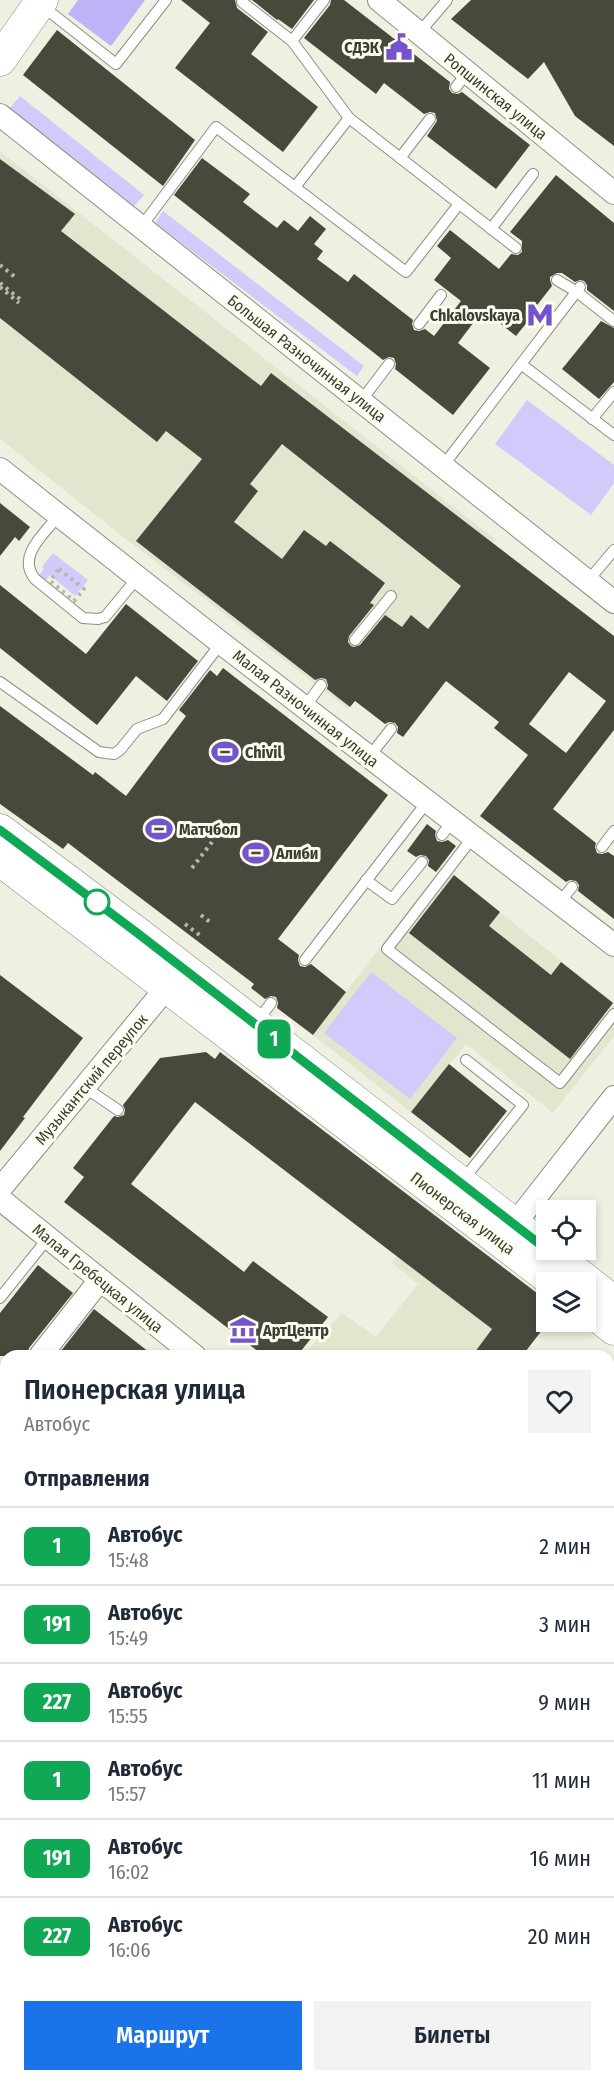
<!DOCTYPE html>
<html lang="ru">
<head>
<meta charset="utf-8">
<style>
	:root { --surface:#fff; --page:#f2f2f3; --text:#1f2937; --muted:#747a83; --line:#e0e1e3; --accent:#1a73e8 }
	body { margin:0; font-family:"Fira Sans Condensed",sans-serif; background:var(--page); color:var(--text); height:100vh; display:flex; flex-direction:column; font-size:22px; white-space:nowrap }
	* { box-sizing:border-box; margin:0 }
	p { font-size:20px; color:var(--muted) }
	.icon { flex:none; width:33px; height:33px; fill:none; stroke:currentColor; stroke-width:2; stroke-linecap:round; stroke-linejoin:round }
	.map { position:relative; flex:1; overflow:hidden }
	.sheet { position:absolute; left:0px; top:1350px; width:615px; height:732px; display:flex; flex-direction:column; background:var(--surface); border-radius:18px 18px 0 0; box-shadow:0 3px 9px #0003 }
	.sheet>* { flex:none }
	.badge { padding:0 12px; border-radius:9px; font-size:21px; line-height:39px }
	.fabs { position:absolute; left:536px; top:1200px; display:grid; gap:12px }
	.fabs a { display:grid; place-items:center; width:60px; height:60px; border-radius:0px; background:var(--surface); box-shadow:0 3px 9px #0003; font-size:30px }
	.map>.badge { position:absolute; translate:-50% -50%; box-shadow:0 0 0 3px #fff }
	h2 { padding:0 24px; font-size:22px; line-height:54px }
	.round { display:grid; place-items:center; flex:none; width:63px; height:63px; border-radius:0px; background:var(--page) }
	.overview { display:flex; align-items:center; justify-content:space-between; height:102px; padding:0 24px }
	h1 { font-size:28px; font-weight:600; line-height:45px }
	.cta { display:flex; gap:12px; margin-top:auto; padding:12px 24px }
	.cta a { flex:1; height:69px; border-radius:0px; background:var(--accent); color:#fff; font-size:24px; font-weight:600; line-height:69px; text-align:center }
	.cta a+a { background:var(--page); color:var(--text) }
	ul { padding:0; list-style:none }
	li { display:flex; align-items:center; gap:18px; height:78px; padding:0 24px; border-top:2px solid var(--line) }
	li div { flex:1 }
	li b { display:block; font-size:22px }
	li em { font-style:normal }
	li .badge { min-width:66px; font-weight:700; text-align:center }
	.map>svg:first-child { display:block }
</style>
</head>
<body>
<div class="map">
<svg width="614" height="2082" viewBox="0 0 614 2082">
	<rect width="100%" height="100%" fill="#eff0e1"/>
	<g fill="#e3e6cf">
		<polygon points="0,151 496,540 401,663 390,655 348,709 118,533 0,439"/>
		<polygon points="442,866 614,1003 614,1036 553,1113 466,1044 411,1112 313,1035"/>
		<polygon points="430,1211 546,1300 546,1322 548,1322 522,1356 305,1356 306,1352 342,1313 376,1337 418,1284 392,1263"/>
		<polygon points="609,1995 614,1998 613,2082 394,2082 398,2076 609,2076"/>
	</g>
	<g fill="#d2cafb">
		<polygon points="20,96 144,195 134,206 10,108"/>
		<polygon points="163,211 364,366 357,376 155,223"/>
		<polygon points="527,400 614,465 614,483 591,515 495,444"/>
		<polygon points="53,553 88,580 75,596 50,575 45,581 39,575 44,569 42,567"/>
		<polygon points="371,972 457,1038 410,1099 324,1033"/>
	</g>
	<polygon fill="#bfb3f8" points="78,0 145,0 111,46 68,14"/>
	<g fill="#48493c" fill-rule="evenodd">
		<polygon points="181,0 235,0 237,8 268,32 251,54 318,107 283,152 175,68 210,23"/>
		<polygon points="252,0 314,0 292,29 278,19 277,20"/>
		<polygon points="331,0 344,0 450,82 449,89 452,93 458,94 462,92 530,145 496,189 427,136 437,121 435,113 430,112 424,114 384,83 376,94 304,38 330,5"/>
		<polygon points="471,0 614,0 614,146 575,116 544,62 528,79 451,19"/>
		<polygon points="57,30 195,140 163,186 23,75"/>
		<polygon points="202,158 250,194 243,202 277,228 284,220 298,231 310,216 326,229 314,244 323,251 317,259 348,282 354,274 413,320 412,324 414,330 419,331 425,329 434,336 461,301 434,280 451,258 437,246 450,230 499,269 511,254 518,255 522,252 522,241 510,232 556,175 614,223 614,311 587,290 587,285 584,281 580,280 575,282 562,273 557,273 550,277 550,280 552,286 534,309 536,311 516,336 483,310 458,343 490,368 453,415 395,369 396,364 394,358 389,357 383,360 174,195"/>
		<path d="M0 159 75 214 61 231 261 386 271 373 614 636V730L553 809 596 843 595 847 597 853 602 854 608 852 614 856V919L578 891 579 885 576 881 570 880 566 882 480 816 528 755 494 728 499 722 446 681 403 737 397 733 398 727 395 723 389 722 385 724 355 701 350 707 327 689 328 685 326 679 321 678 315 680 136 541 202 459 166 431 157 442 0 318ZM282 444 461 586 428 629 411 615 402 627 385 615 360 645 354 647 351 646 348 642 349 636 374 605 370 603 385 583 330 541 326 546 304 530 282 559 234 522 258 491 250 484ZM569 672 606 701 566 753 529 724Z"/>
		<polygon points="601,321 614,328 614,382 599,399 562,369"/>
		<polygon points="0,503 30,527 19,541 15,537 0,556"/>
		<polygon points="0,585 86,654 126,604 198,661 167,701 136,676 97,725 0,648"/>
		<polygon points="223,668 388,795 278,939 299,955 298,960 300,966 305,967 311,964 346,992 313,1035 277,1008 278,1003 276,997 271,996 265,999 251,988 254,984 68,843 63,849 0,804 0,706 93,775 95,772 126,796 186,716 179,710 210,670 217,676"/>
		<polygon points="427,824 436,831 435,835 437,841 442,842 448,840 456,846 436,872 428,866 429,860 426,856 420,855 416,857 407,851"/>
		<polygon points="454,875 500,912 489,926 551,975 561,962 613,1003 570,1059 409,933"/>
		<polygon points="0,975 83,1038 23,1117 25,1118 0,1151"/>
		<polygon points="206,1052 215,1059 220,1052 546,1300 546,1325 522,1356 472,1356 492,1329 195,1102 131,1184 244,1272 253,1261 328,1317 297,1356 264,1356 64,1202 84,1177 73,1168 114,1116 118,1117 124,1115 125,1110 123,1105 160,1058"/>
		<polygon points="449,1064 507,1111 470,1158 411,1112"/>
		<polygon points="38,1265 73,1293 29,1348 27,1356 0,1356 0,1313"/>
		<polygon points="94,1309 154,1356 57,1356"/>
	</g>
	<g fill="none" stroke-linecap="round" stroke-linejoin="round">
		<defs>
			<g id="lane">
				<polyline points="242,2 292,41 349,118 516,248"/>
				<polyline points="41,5 116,64 166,0"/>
				<polyline points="419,33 447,0"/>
				<polyline points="292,41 324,0"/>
				<polyline points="456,87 467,73"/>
				<polyline points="400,158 430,119"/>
				<polyline points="295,187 349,118"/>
				<polyline points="141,227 216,127 406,272 459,204"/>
				<polyline points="491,229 533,174"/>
				<polyline points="557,280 577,292 614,321"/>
				<polyline points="419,324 441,295"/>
				<polyline points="521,364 614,435"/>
				<polyline points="361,401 389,364"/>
				<polyline points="592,419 614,392"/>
				<polyline points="443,466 580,287"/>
				<path d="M59 515C45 533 16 556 35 579L83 618 98 619 105 617 138 577"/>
				<polyline points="588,581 614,550"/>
				<polyline points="355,640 391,596"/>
				<polyline points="0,682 99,752 114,754 120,750 137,729 163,719 221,643"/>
				<polyline points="305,707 321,685"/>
				<polyline points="369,757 391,729"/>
				<polyline points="442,835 452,821"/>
				<polyline points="473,837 387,949 560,1083 614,1014"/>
				<polyline points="602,847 614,831"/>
				<polyline points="366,880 392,899 422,862"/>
				<polyline points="559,903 572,887"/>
				<polyline points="305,960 427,802"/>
				<polyline points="257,1022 271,1003"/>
				<polyline points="84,1087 118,1110"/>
				<polyline points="463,1180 523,1105 466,1060"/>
				<polyline points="0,1298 48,1238"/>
				<polyline points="609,1407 614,1404"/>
				<polyline points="609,1516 614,1519"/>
				<polyline points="609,1823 614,1826"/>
				<polyline points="0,1970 6,1962"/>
			</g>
			<g id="street">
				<polyline points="379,0 614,193"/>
				<polyline points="0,115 614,602"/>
				<polyline points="0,469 221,643 614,945"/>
				<polyline points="0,1189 177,975"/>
				<polyline points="0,1199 195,1356"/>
				<polyline points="506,1235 614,1097"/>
				<polyline points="40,1356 100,1280"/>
				<polyline points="0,1408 6,1400"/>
				<polyline points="0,1786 6,1779"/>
				<polyline points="0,1825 6,1830"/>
			</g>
			<g id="secondary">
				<polyline points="0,60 42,0"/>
				<polyline points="0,830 136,932 531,1237"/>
				<polyline points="0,860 554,1282"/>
				<polyline points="547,1250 614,1302"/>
				<polyline points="585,1306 614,1329"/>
				<polyline points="0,1498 6,1503"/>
				<polyline points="609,1692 614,1686"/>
				<polyline points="609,1723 614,1717"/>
				<polyline points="609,1962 614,1966"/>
				<polyline points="304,2082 308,2076"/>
				<polyline points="337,2082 342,2076"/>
			</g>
		</defs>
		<use href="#lane" stroke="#8d8f81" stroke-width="12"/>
		<use href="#street" stroke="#8d8f81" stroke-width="24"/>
		<use href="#secondary" stroke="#8d8f81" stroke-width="33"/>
		<g stroke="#b8b9ac" stroke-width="4" stroke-dasharray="3 4.5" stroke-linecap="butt">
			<polyline points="0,265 15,277"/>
			<polyline points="0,283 21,300"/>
			<polyline points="0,287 19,303"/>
			<polygon points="59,569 84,589 74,601 50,581"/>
			<polyline points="192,868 212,842"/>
			<polyline points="201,915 211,923"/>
			<polyline points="185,924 201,936"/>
			<polyline points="609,1782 614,1786"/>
		</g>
		<use href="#lane" stroke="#fff" stroke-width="10"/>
		<use href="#street" stroke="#fff" stroke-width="22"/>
		<use href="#secondary" stroke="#fff" stroke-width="32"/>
	</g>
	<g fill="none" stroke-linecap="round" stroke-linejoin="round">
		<defs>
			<polyline id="line" points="0,830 136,932 546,1249"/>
		</defs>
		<use href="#line" stroke="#fff" stroke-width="14"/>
		<use href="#line" stroke="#10a855" stroke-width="9"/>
	</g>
	<defs>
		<symbol id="civic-bare" viewBox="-9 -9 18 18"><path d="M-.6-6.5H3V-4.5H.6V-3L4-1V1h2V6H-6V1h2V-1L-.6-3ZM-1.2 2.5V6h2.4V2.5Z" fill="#7553cd" stroke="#fcfeee" stroke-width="2.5" paint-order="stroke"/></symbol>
		<symbol id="metro-bare" viewBox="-9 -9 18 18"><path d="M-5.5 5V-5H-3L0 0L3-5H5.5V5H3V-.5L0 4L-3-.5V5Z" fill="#7553cd" stroke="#fcfeee" stroke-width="2.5" paint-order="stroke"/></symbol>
		<symbol id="stadium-bare" viewBox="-9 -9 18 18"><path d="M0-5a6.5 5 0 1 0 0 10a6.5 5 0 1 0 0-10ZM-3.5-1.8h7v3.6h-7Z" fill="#7553cd" stroke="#fcfeee" stroke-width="2.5" paint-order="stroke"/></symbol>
		<symbol id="museum-bare" viewBox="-9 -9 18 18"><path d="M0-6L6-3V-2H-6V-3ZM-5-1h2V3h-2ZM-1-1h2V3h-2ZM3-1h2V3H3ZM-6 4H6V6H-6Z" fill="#7553cd" stroke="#fcfeee" stroke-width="2.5" paint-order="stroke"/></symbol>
	</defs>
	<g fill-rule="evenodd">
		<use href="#civic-bare" x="380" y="28" width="38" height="38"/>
		<use href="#metro-bare" x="521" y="296" width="38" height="38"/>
		<use href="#stadium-bare" x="206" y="733" width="38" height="38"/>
		<use href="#stadium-bare" x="140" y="810" width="38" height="38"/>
		<use href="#stadium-bare" x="237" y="834" width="38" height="38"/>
		<use href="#museum-bare" x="224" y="1311" width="38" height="38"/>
	</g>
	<circle fill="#fff" stroke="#10a855" stroke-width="3" cx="97" cy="902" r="12"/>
	<g text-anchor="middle" stroke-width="6" stroke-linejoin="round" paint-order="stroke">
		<g font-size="16" font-weight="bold" fill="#3c3d36" stroke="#fcfeee" text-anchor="start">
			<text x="379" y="53" text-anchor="end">СДЭК</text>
			<text x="520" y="321" text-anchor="end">Chkalovskaya</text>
			<text x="245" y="758">Chivil</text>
			<text x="179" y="835">Матчбол</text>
			<text x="276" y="859">Алиби</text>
			<text x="263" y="1336">АртЦентр</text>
		</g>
		<g font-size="16" fill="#3c3d36" stroke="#fcfeee">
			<text transform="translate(496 96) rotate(39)" y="6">Ропшинская улица</text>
			<text transform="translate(307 358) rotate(38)" y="6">Большая Разночинная улица</text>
			<text transform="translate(306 708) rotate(38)" y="6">Малая Разночинная улица</text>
			<text transform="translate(91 1079) rotate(-50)" y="6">Музыкантский переулок</text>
			<text transform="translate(463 1213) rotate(37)" y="6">Пионерская улица</text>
			<text transform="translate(98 1278) rotate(39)" y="6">Малая Гребецкая улица</text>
		</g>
	</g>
</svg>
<div class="fabs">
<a><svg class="icon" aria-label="locate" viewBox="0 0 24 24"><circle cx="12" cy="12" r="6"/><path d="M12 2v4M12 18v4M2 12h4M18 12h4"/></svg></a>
<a><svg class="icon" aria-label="layers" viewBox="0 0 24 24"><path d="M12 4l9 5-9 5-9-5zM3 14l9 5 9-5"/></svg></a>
</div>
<b class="badge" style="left:274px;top:1039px;background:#10a855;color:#fff">1</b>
<section class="sheet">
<div class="overview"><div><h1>Пионерская улица</h1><p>Автобус</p></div><a class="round"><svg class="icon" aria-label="heart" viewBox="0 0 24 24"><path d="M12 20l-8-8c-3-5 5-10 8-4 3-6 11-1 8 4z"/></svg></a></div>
<h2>Отправления</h2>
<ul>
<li><span class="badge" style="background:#10a855;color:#fff">1</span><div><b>Автобус</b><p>15:48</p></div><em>2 мин</em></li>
<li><span class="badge" style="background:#10a855;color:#fff">191</span><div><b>Автобус</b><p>15:49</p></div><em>3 мин</em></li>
<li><span class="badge" style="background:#10a855;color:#fff">227</span><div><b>Автобус</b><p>15:55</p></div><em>9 мин</em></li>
<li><span class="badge" style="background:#10a855;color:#fff">1</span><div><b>Автобус</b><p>15:57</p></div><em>11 мин</em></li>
<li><span class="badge" style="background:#10a855;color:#fff">191</span><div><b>Автобус</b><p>16:02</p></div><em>16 мин</em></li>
<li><span class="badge" style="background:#10a855;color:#fff">227</span><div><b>Автобус</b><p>16:06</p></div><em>20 мин</em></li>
</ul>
<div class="cta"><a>Маршрут</a><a>Билеты</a></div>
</section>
</div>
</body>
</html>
